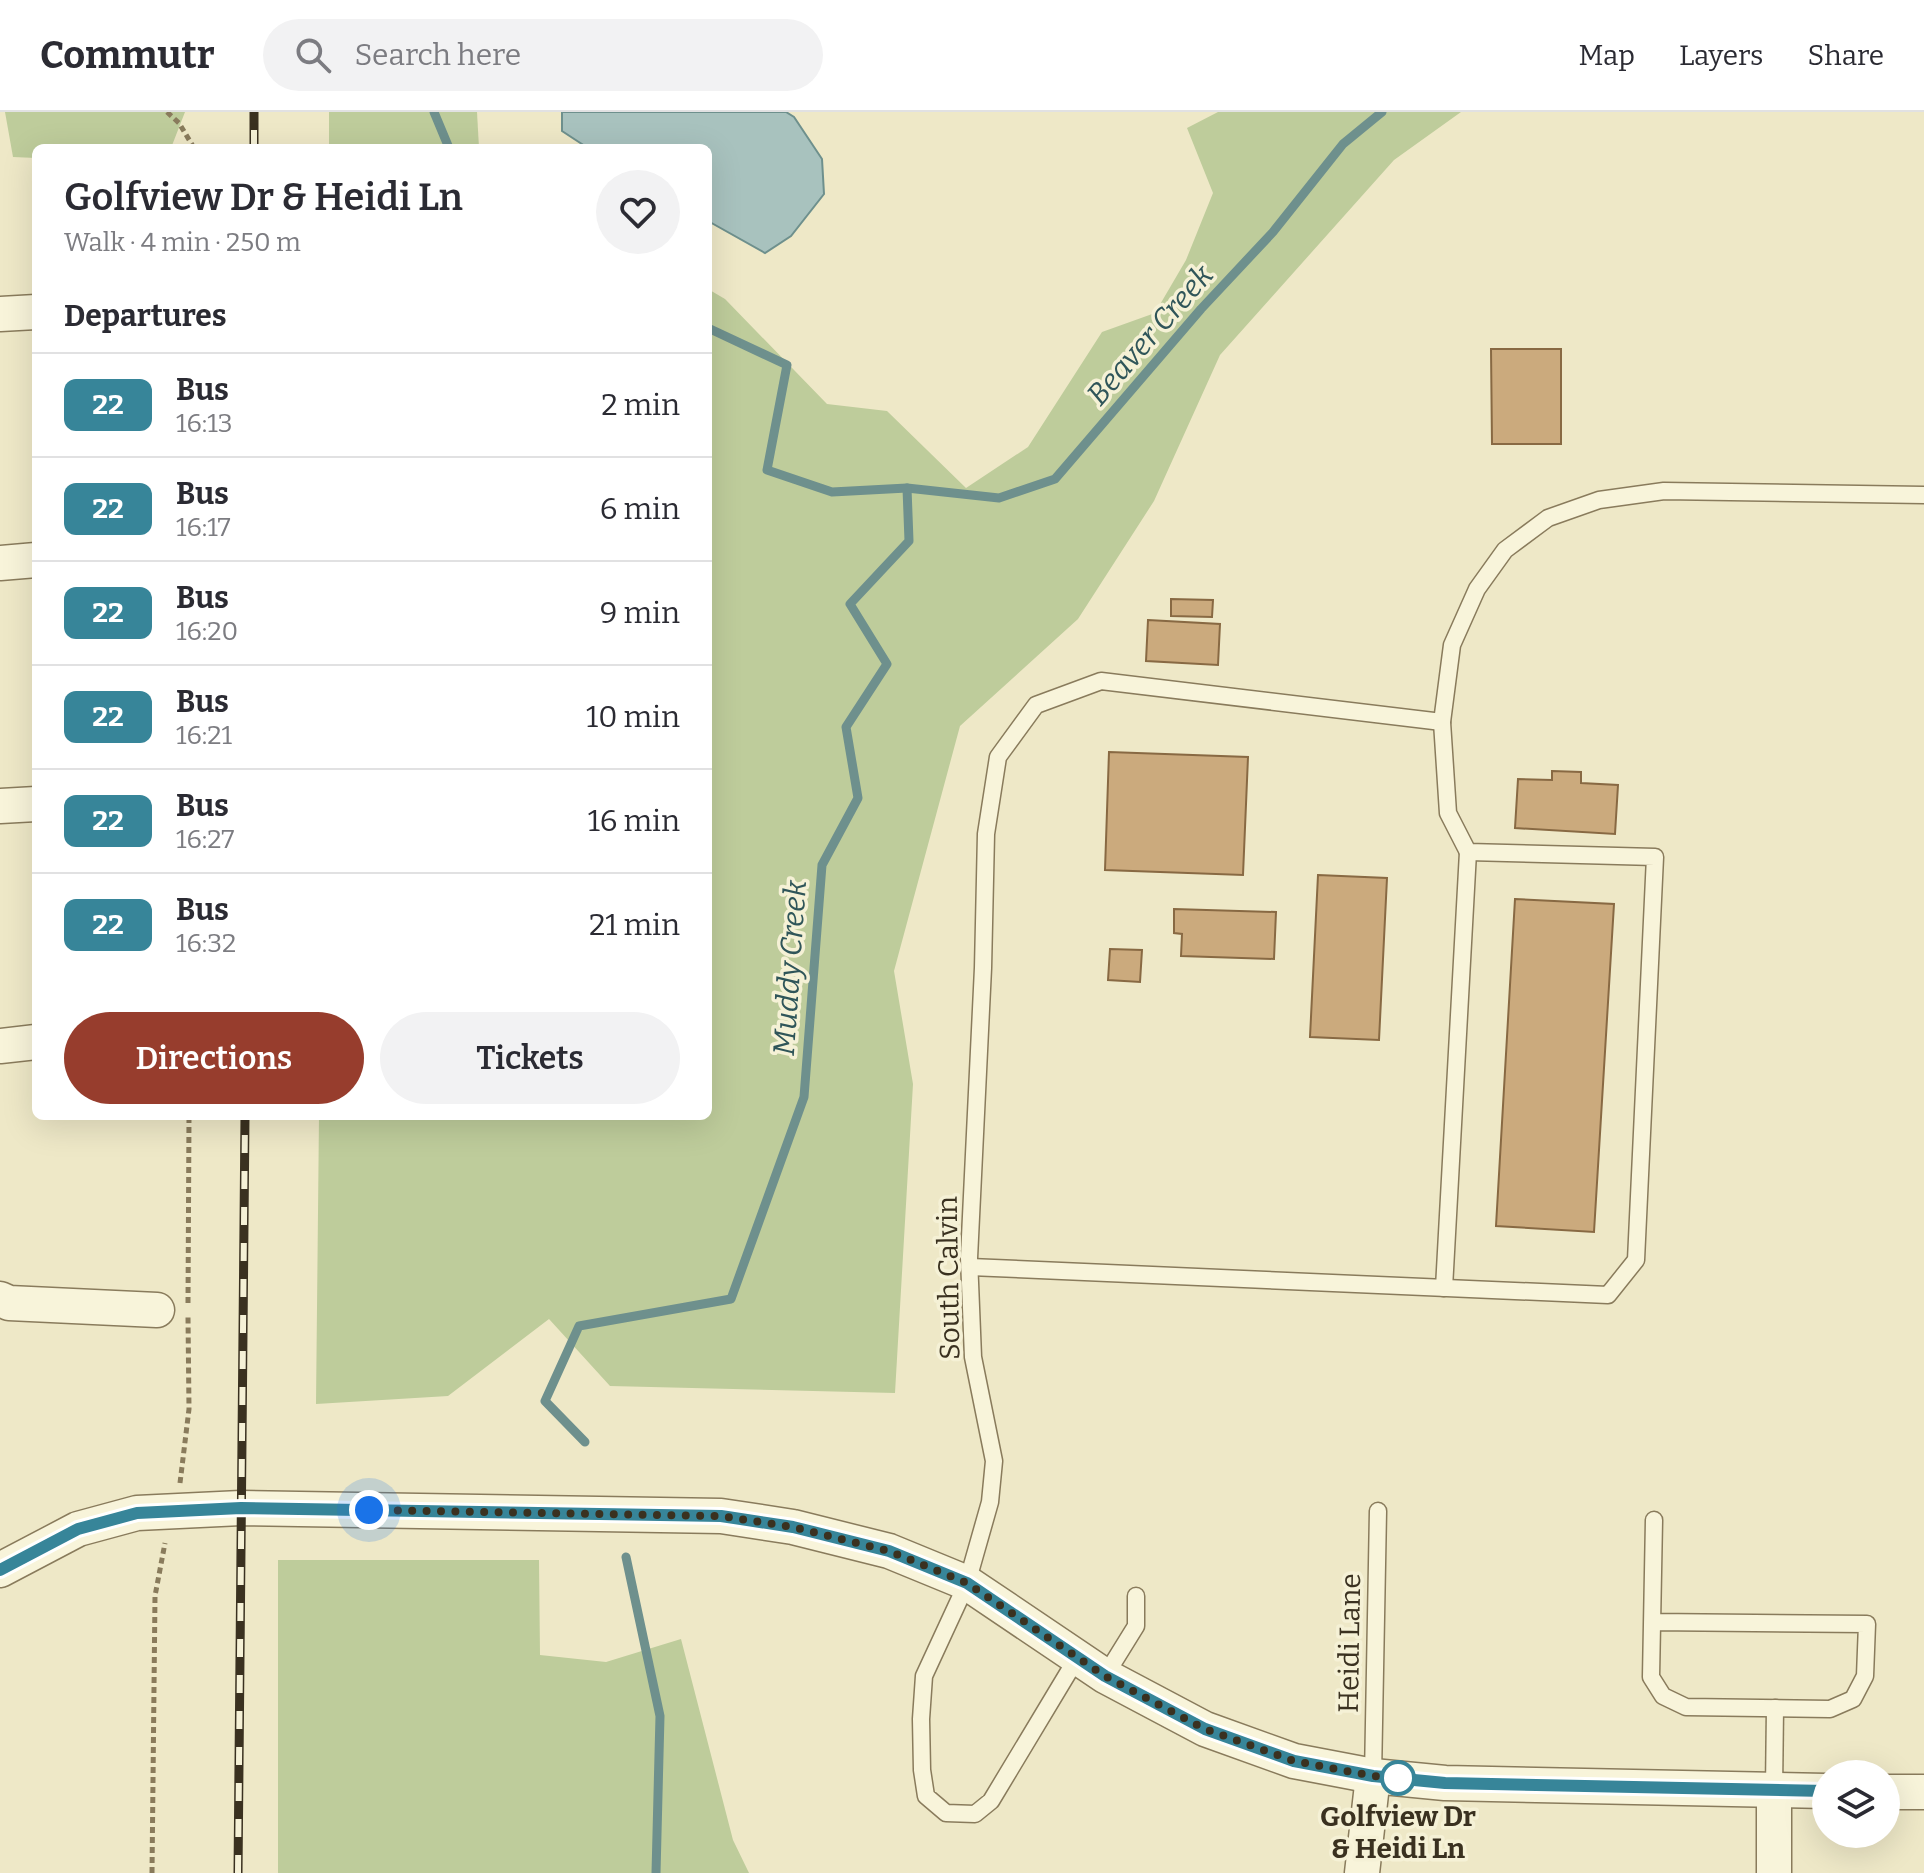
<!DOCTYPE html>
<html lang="en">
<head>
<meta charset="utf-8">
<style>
	:root { --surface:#fff; --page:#f2f2f3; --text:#2b2b33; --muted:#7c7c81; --line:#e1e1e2; --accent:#973d2d }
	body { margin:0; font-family:Bitter,serif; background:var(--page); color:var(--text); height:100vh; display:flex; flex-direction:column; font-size:30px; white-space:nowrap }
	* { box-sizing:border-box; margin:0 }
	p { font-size:26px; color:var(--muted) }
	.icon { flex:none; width:44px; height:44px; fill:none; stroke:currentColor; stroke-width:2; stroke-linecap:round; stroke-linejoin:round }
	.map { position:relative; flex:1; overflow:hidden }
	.details { position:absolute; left:32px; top:32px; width:680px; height:976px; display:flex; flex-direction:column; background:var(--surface); border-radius:12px; box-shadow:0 8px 32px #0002 }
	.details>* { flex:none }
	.badge { padding:0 16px; border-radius:12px; font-size:28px; line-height:52px }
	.tools { position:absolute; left:1812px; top:1648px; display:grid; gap:16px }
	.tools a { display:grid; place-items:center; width:88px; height:88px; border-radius:50%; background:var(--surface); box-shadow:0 8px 32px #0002; font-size:40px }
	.you { position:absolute; width:40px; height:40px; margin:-20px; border:6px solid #fff; border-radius:50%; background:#1a73e8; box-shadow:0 0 0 12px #1a73e833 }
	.map>.badge { position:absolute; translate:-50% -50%; box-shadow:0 0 0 4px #fff }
	h2 { padding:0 32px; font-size:30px; line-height:72px }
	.round { display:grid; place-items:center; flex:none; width:84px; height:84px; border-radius:42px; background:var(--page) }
	.overview { display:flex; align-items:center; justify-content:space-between; height:136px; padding:0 32px }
	h1 { font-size:38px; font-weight:600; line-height:60px }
	.cta { display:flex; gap:16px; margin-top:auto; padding:16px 32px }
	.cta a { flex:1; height:92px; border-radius:48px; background:var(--accent); color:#fff; font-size:32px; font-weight:600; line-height:92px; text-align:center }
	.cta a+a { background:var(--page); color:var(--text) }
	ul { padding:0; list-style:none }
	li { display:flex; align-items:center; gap:24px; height:104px; padding:0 32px; border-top:2px solid var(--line) }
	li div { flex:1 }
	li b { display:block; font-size:30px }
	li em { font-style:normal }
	li .badge { min-width:88px; font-weight:700; text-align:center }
	header { display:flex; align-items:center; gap:48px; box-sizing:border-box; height:112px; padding:0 40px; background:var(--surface); border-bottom:2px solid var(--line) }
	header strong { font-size:38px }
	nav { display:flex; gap:44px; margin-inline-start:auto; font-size:28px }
	.search { width:560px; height:72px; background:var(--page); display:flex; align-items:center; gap:20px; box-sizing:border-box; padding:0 28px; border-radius:44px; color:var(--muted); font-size:30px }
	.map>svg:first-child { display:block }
</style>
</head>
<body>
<header>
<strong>Commutr</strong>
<div class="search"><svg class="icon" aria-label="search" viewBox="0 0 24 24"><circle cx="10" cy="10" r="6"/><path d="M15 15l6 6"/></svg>Search here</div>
<nav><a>Map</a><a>Layers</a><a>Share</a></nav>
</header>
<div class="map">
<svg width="1924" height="1761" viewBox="0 0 1924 1761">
	<rect width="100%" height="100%" fill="#eee8c7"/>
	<g fill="#becc9b">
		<polygon points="5,0 185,0 171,36 36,36 36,46 13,45"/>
		<polygon points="329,0 477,0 479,36 329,36"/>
		<polygon points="1218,0 1461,0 1394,48 1220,243 1154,389 1078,507 960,614 894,859 913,972 895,1281 610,1274 549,1207 448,1284 316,1292 319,1004 708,1004 708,177 725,187 827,292 887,299 966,376 1028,335 1102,220 1155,201 1186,148 1213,81 1187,16"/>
		<polygon points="278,1448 539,1448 540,1543 606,1550 681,1527 733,1728 749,1761 278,1761"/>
	</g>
	<polygon fill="#a8c2be" stroke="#6e908d" stroke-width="2" points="562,0 786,0 794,5 822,47 824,82 791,124 765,141 708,109 708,36 588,36 562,19"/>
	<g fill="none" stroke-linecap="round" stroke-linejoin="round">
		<g stroke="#6e908d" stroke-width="9">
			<polyline points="434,0 449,36"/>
			<polyline points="907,376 999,386 1055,367 1201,197 1273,120 1343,32 1382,0"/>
			<polyline points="585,1330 545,1289 579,1214 731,1187 804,985 822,753 858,686 846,615 887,552 850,492 909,429 907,376 832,380 767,358 787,253 708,216"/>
			<polyline points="626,1445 660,1604 656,1761"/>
		</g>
	</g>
	<g fill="#cbaa7d" stroke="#886943" stroke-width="2">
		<polygon points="1491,237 1561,237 1561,332 1492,332"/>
		<polygon points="1171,487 1213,488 1212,505 1171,504"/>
		<polygon points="1148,508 1220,512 1218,553 1146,549"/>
		<polygon points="1109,640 1248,645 1243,763 1105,758"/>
		<polygon points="1552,659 1581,660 1581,671 1618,673 1615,722 1515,716 1518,667 1552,668"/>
		<polygon points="1318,763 1387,766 1379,928 1310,925"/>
		<polygon points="1515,787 1614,792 1594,1120 1496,1114"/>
		<polygon points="1174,797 1276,800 1274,847 1181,844 1182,822 1174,821"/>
		<polygon points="1110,837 1142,838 1140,870 1108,868"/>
	</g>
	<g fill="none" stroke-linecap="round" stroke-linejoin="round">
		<defs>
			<g id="lane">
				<polyline points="970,1155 1608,1183 1636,1148 1655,745 1468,740 1448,701 1442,610 1452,533 1477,477 1505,438 1548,406 1599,388 1664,379 1924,383"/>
				<polyline points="1444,1176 1468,740"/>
				<polyline points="1652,1510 1867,1512 1865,1564 1853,1587 1830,1597 1686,1595 1663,1584 1651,1565 1654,1408"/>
				<polyline points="1077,1546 991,1689 975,1702 946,1701 926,1684 922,1658 921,1607 924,1564 967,1471 990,1390 994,1349 973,1245 969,1146 983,856 986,722 998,645 1036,593 1101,569 1442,610"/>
				<polyline points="1105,1564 1136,1514 1136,1484"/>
				<polyline points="1373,1664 1378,1399"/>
				<polyline points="1774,1678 1775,1596"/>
			</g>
			<g id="street">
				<polyline points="0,202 36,200"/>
				<polyline points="0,451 36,448"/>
				<polyline points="0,694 36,692"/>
				<polyline points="0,934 36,930"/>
				<polyline points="0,1187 9,1191 157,1198"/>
				<polyline points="0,1458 78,1417 137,1401 241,1396 721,1404 793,1415 889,1439 967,1471 1105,1564 1205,1617 1294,1649 1373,1664 1445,1671 1826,1679"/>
				<polyline points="1886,1680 1924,1680"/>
				<polyline points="1362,1761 1373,1664"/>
				<polyline points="1774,1761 1774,1678"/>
			</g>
		</defs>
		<use href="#lane" stroke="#897b5c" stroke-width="19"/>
		<use href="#street" stroke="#897b5c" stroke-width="37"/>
		<g stroke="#897b5c" stroke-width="5" stroke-dasharray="6 4" stroke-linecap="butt">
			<polyline points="167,0 179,11 194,36"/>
			<polyline points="188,1191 189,1004"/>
			<polyline points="180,1371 189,1297 188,1205"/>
			<polyline points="152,1761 155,1484 165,1431"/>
		</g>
		<use href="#lane" stroke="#f8f4da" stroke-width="16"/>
		<use href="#street" stroke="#f8f4da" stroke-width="34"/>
		<defs>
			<g id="rail">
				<polyline points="254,36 254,0"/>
				<polyline points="238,1761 245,1004"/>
			</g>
		</defs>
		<use href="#rail" stroke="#3a3120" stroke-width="9"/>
		<use href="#rail" stroke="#f5f1d6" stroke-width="6" stroke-dasharray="18" stroke-linecap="butt"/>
	</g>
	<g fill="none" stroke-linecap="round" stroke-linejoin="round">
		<defs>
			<polyline id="line" points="0,1458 78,1417 137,1401 241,1396 721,1404 793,1415 889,1439 967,1471 1105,1564 1205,1617 1294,1649 1373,1664 1445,1671 1826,1679"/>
		</defs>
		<use href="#line" stroke="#fff" stroke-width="18"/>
		<use href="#line" stroke="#378599" stroke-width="12"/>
		<polyline stroke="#3a3120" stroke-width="8" stroke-dasharray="0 14.4" points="369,1398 721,1404 793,1415 889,1439 967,1471 1105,1564 1205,1617 1294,1649 1373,1664 1398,1666"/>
	</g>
	<circle fill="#fff" stroke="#378599" stroke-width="4" cx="1398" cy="1666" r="16"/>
	<g text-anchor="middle" stroke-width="7" stroke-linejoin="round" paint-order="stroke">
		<g font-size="28" fill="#3a3120" stroke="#f5f1d6">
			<text transform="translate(948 1166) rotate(-91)" y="10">South Calvin</text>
			<text transform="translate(1349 1531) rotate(-89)" y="10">Heidi Lane</text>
		</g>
		<g font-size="28" font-weight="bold" fill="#3a3120" stroke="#f5f1d6">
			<text x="1398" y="1714">Golfview Dr<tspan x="1398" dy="32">&amp; Heidi Ln</tspan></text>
		</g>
		<g font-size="30" font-style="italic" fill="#2f5559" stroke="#f5f1d6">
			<text transform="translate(1150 223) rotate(-49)" y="10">Beaver Creek</text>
			<text transform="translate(790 856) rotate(-86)" y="10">Muddy Creek</text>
		</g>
	</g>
</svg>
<div class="tools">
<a><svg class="icon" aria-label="layers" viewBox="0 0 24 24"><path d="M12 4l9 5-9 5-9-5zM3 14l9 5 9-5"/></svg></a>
</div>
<div class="you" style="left:369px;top:1398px"></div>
<section class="details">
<div class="overview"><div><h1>Golfview Dr &amp; Heidi Ln</h1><p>Walk · 4 min · 250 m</p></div><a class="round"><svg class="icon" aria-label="heart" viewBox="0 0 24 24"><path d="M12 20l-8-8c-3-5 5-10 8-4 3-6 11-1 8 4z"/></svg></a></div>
<h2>Departures</h2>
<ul>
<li><span class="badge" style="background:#378599;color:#fff">22</span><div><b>Bus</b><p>16:13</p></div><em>2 min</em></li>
<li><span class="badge" style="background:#378599;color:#fff">22</span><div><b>Bus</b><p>16:17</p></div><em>6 min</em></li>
<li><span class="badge" style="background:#378599;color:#fff">22</span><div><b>Bus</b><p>16:20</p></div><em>9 min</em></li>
<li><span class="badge" style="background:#378599;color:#fff">22</span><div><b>Bus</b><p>16:21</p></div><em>10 min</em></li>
<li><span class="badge" style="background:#378599;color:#fff">22</span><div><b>Bus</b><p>16:27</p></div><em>16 min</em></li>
<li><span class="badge" style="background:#378599;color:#fff">22</span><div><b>Bus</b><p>16:32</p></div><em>21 min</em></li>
</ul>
<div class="cta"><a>Directions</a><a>Tickets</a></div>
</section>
</div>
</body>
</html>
